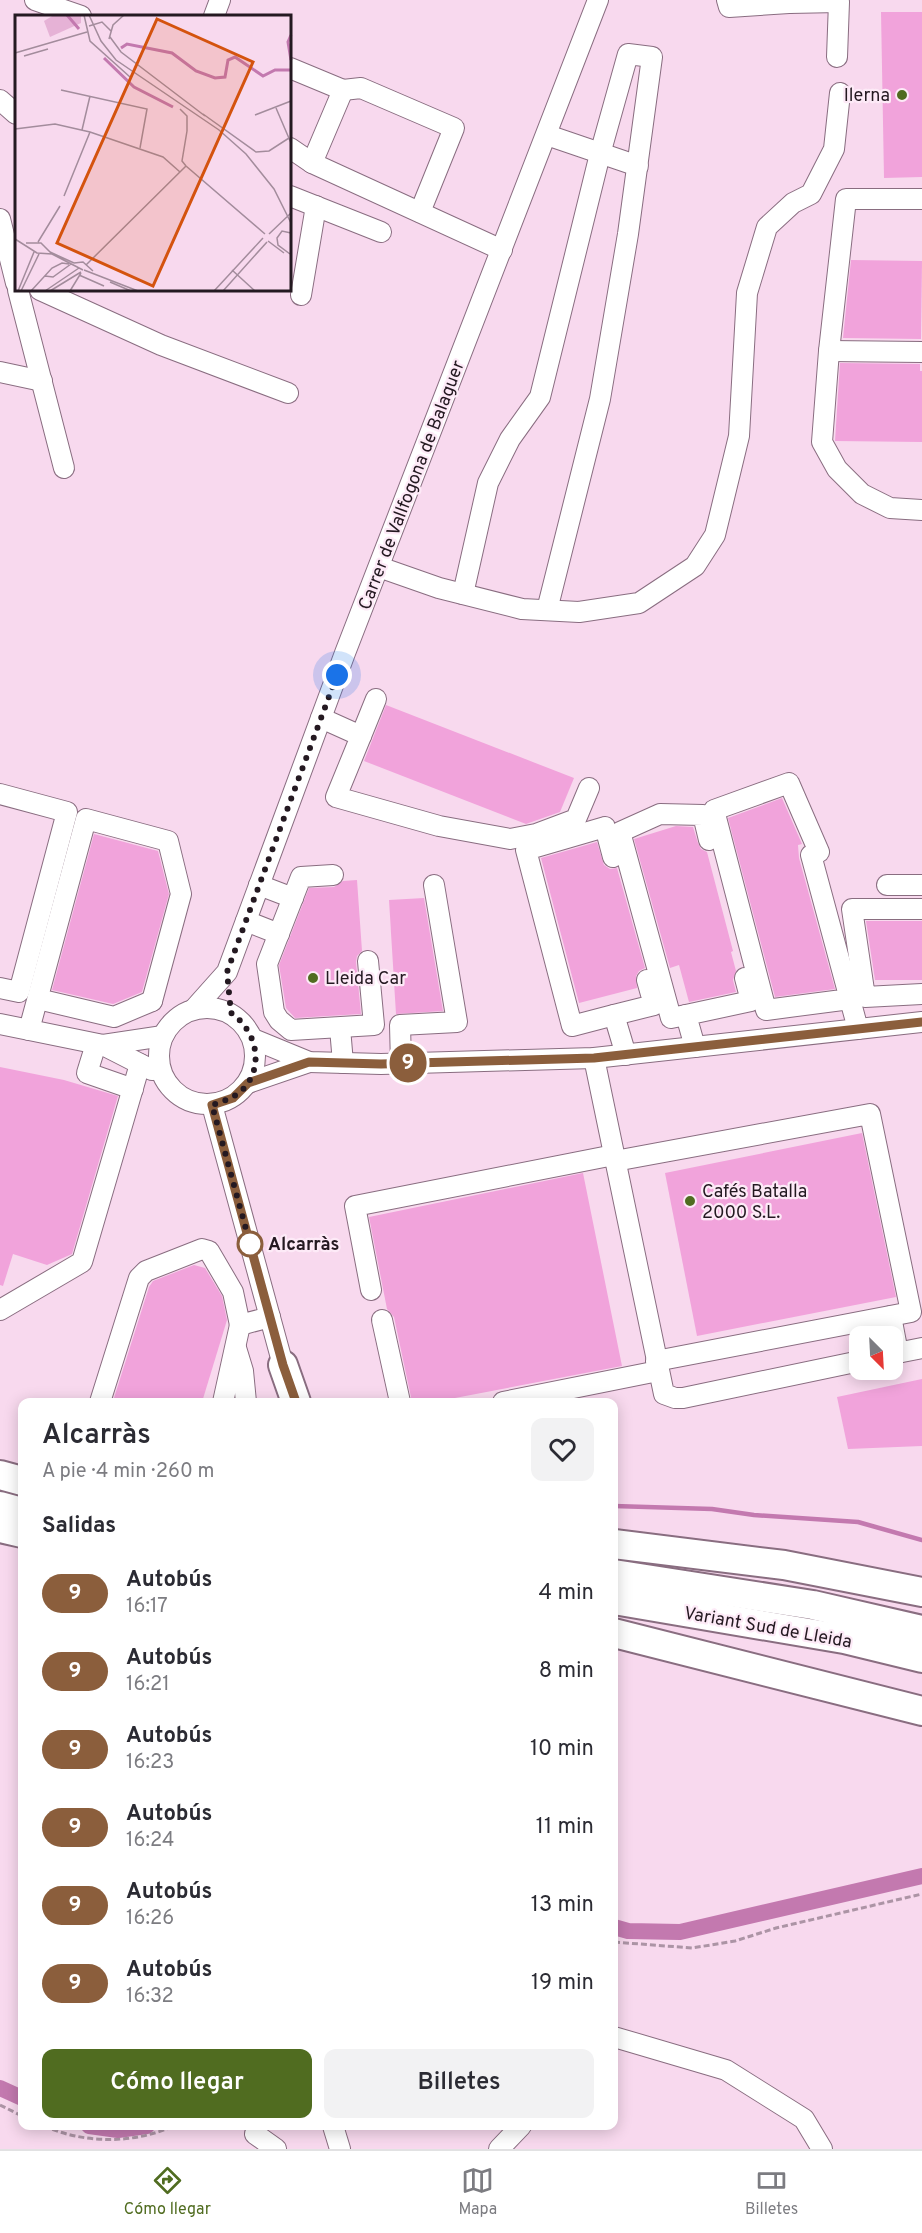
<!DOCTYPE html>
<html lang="es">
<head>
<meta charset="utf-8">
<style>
	:root { --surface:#fff; --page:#f2f2f3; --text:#2b2b33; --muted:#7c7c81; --line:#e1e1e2; --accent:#506c20 }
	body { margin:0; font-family:Overpass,sans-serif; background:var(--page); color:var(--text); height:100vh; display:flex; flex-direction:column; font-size:22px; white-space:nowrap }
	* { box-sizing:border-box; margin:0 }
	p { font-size:20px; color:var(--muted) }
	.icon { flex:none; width:33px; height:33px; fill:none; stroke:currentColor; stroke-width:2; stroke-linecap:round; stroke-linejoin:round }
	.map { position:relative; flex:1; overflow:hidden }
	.sheet { position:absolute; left:18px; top:1398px; width:600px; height:732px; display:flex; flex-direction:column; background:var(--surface); border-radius:12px; box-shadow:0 3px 15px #0003 }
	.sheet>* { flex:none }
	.badge { padding:0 12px; border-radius:20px; font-size:21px; line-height:39px }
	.needle { width:39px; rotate:156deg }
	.controls { position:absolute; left:849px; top:1326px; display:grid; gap:12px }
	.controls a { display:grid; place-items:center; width:54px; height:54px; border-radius:12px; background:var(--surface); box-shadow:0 3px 15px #0003; font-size:30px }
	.you { position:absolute; width:30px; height:30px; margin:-15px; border:4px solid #fff; border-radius:50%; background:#1a73e8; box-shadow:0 0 0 9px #1a73e833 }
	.map>.badge { position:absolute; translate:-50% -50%; box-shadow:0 0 0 3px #fff }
	h2 { padding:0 24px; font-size:22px; line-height:54px }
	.round { display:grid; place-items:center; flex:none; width:63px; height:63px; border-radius:12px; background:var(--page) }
	.head { display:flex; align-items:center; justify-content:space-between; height:102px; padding:0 24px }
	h1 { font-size:28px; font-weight:600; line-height:45px }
	.action { display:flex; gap:12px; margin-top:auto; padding:12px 24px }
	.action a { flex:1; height:69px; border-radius:12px; background:var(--accent); color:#fff; font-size:24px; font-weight:600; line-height:69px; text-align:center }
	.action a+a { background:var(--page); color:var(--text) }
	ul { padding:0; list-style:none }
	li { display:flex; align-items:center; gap:18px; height:78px; padding:0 24px }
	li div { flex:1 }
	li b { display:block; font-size:22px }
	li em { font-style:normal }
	li .badge { min-width:66px; font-weight:700; text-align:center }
	.tabs { display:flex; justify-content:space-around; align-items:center; height:84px; border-top:2px solid var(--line); background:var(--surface); font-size:16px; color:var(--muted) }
	.tabs a { display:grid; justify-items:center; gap:3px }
	.tabs .active { color:var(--accent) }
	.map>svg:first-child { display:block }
</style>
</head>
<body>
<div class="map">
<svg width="922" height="2149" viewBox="0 0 922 2149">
	<rect width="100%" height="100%" fill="#f8d9ee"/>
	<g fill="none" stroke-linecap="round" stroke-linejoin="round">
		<polyline stroke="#c379af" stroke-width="4.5" points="614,1506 712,1509 754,1515 858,1522 922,1540"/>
		<g stroke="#c379af" stroke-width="16">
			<polyline points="614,1927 628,1931 680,1932 922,1876"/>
			<polyline points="0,2088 22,2098"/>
			<polyline points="89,2126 118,2130 147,2126"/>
		</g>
	</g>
	<g fill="#f1a3db">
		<polygon points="881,12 922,12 922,177 884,178"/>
		<polygon points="851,260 922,261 921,339 843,338"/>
		<polygon points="840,363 920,364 920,371 922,371 922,442 835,441"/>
		<polygon points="386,705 574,778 560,812 526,824 364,761"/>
		<polygon points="782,798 802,844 798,845 799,858 835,989 775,997 728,818"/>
		<polygon points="676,826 693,827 698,843 701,849 707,852 733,951 731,952 736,971 733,980 736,992 689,1002 679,965 670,968 634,839"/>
		<polygon points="94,834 158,851 169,894 142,992 113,1004 52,990"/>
		<polygon points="597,842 604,865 610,869 617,868 645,968 639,971 636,976 637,988 579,1003 541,858"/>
		<polygon points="357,880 362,951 357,956 356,962 361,1014 295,1018 286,1008 279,965 309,888 334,887 343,881"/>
		<polygon points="424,898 443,1011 396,1014 389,900"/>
		<polygon points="866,921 922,921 922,980 875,980"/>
		<polygon points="0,1067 64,1080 118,1096 72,1254 47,1265 13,1254 3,1286 0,1285"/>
		<polygon points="862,1133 896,1297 697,1336 665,1173"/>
		<polygon points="583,1173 622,1366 434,1402 412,1402 394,1317 387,1309 369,1217"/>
		<polygon points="194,1265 205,1268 222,1296 227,1320 202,1402 127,1402 114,1398 149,1287 153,1281"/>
		<polygon points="922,1379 922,1446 848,1449 837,1397"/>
	</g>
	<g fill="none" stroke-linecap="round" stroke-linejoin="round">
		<defs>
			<g id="minor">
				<polyline points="35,0 81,16"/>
				<polyline points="727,0 729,7 789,3"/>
				<polyline points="789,0 789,3 839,2 837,57"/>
				<polyline points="214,16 220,0"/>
				<polyline points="290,68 343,90 312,163"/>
				<polyline points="343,90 361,88 454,128 420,212"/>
				<polyline points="0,100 16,114"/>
				<polyline points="547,135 638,166"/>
				<polyline points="290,148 312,163 502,250"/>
				<polyline points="290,196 381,232"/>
				<polyline points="922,199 846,199 829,351 822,442 837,469 862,494 890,508 922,510"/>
				<polyline points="0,219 16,283"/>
				<polyline points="18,290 64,468"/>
				<polyline points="40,290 161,345 288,393"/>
				<polyline points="301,295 316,206"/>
				<polyline points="829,351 922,352"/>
				<polyline points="0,372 42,381"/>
				<polyline points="379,567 439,588 522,609 579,612 639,603 695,566 715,535 739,436 747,293 767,227 793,203 811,194 834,149 840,93"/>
				<polyline points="463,594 488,483 510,439 540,397 600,154 628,54 652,57 628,234 600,399 547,610"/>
				<polyline points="321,718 361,736 336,797 439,826 510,839 536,834 576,819 589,788"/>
				<polyline points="361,736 376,699"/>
				<polyline points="0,794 67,812 19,992 0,988"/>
				<polyline points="613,857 605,827 526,850 572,1026 614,1015"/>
				<polyline points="333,875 301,877 267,964 274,1012 279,1020 291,1030 374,1025 368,961"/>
				<polyline points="259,885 293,898"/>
				<polyline points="887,885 922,885"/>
				<polyline points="922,909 852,909 865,997 922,994"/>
				<polyline points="246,921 279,934"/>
				<polyline points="38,999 114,1017 152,1001"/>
				<polyline points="850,999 766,1010 714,810 789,783 819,852 811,855 858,1029"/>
				<circle cx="207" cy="1056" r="48"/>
				<polyline points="194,1009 227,972 345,653 598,0"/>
				<polyline points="686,1015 671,1018 620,832 660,814 703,815 709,840"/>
				<polyline points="0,1024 103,1045 152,1070"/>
				<polyline points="340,1028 343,1063"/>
				<polyline points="29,1030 86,819 168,841 181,894 152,1001"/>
				<polyline points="253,1039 309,1062 381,1064 594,1058 922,1022"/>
				<polyline points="96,1044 87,1073 133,1089"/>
				<polyline points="103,1045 163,1036"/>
				<polyline points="695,1047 686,1015 751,1001 745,978"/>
				<polyline points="626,1055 614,1015 654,1005 647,980"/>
				<polyline points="594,1058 664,1394 675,1398 683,1398 860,1361"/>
				<polyline points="401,1064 400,1025 457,1022 434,885"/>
				<polyline points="248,1083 309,1062"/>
				<polyline points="212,1105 283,1365"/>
				<polyline points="615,1161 870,1114 911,1312 656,1361"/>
				<polyline points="371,1290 355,1206 614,1155"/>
				<polyline points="0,1310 82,1262 140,1064"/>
				<polyline points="891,1316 898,1353"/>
				<polyline points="382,1320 400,1402"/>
				<polyline points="236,1348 243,1371 246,1402"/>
				<polyline points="892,1354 922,1348"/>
				<polyline points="100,1402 139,1278 146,1271 202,1249 209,1251 233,1292 240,1325 270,1317"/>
				<polyline points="223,1402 240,1325"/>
				<polyline points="503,1402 658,1371"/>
				<polyline points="614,2037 726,2070 804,2119 822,2149"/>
				<polyline points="333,2126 340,2149"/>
				<polyline points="255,2134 276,2149"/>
				<polyline points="499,2149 521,2126"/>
			</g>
			<g id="highway">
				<polyline points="283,1365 296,1402"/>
				<polyline points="0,1475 22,1481"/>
				<polyline points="0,1506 22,1512"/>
				<polyline points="0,1528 22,1533"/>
				<polyline points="614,1544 784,1565 922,1592"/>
				<polyline points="614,1574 813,1605 922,1630"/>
				<polyline points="614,1600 844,1639 922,1658"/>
				<polyline points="614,1633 922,1711"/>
			</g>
		</defs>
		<use href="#minor" stroke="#896d80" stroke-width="22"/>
		<use href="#highway" stroke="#896d80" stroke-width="32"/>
		<g stroke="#ac94a5" stroke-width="3" stroke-dasharray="6 3" stroke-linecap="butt">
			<polyline points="614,1942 692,1948 735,1941 776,1928 922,1894"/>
			<polyline points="0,2105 22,2116"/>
			<path d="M44 2126C85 2144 133 2144 174 2126"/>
		</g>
		<use href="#minor" stroke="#fff" stroke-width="20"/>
		<use href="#highway" stroke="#fff" stroke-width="28"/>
	</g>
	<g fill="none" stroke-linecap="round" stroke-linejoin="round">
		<defs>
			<polyline id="line" points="296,1402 283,1365 212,1105 233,1098 248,1083 309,1062 381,1064 594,1058 922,1022"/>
		</defs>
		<use href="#line" stroke="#fff" stroke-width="14"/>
		<use href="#line" stroke="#8b5e3c" stroke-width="9"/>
		<path stroke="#241921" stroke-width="6" stroke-dasharray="0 10.8" d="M250 1244 252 1251 212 1105C226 1100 240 1096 248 1083 264 1059 253 1028 231 1013L227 972 337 675"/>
	</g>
	<g fill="#506c20" stroke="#fdeaf7" stroke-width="2">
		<circle cx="902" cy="95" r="6"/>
		<circle cx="313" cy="978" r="6"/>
		<circle cx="690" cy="1201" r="6"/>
	</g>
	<circle fill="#fff" stroke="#8b5e3c" stroke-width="3" cx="250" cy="1244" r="12"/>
	<g text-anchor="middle" stroke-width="4.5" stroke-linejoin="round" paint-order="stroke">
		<g font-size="18" fill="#241921" stroke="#fdeaf7" text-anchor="start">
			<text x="890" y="101" text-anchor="end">Ilerna</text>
			<text x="325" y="984">Lleida Car</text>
			<text x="702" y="1197">Cafés Batalla<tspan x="702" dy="21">2000 S.L.</tspan></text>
		</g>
		<g font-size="18" fill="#241921" stroke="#fdeaf7">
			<text transform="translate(411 485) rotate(-69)" y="6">Carrer de Vallfogona de Balaguer</text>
			<text transform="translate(768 1627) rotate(10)" y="6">Variant Sud de Lleida</text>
		</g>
		<g font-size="18" font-weight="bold" fill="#241921" stroke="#fdeaf7" text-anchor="start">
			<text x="268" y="1250">Alcarràs</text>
		</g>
	</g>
	<g transform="translate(15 15)">
		<rect width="276" height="276" fill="#f8d9ee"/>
		<path d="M39 0H66V8L35 22 29 6Z" fill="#e6b2d6"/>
		<path fill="none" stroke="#c379af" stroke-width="3" d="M52 0 64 14M276 20 273 27 276 45M106 33 112 29 157 38 181 56 200 63 210 62 213 45 220 42 248 61 260 55H276M89 43 119 72 158 92"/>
		<path fill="none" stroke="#a38c9c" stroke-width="1.5" d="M69 0 75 26 115 62M74 0 86 26 101 45 204 115 231 139 259 174 276 208M74 11 87 7 96 16M95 22 106 37 190 101M94 24 98 10 109 0M0 38 72 17M9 41 33 34M46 75 132 94 125 133M261 93 276 128M165 94 172 101V116M188 99 241 137 254 136 274 123M240 100 276 86M0 114 40 109 75 117 148 142 165 157M67 115 75 81M172 116 167 146 171 151 250 219M49 181 75 117M254 219 276 198M0 224 22 238 37 239 68 255M253 226 269 238M23 227 45 191M11 228H26L37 239M35 237 59 248M275 239 263 230 262 223 267 216 276 218M59 248 68 247 78 256M71 250 171 151M69 255 123 276M217 255 240 276M64 260 89 271M30 261 38 262 56 249M95 267 116 276M3 276 19 237M6 276 24 239M16 276 37 253 47 248 54 249M30 276 64 253M35 276 66 257M55 276 66 258M199 276 248 223M208 276 252 227"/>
		<path fill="#d4530e" fill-opacity="0.15" stroke="#d4530e" stroke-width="3" d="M142 4 238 47 138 271 42 228Z"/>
		<rect width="276" height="276" fill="none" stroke="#241921" stroke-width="3"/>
	</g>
</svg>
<div class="controls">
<a><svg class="needle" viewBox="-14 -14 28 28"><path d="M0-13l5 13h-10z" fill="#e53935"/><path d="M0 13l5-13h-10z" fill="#7c7c81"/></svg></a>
</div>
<div class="you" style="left:337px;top:675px"></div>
<b class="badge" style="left:408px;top:1063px;background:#8b5e3c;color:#fff">9</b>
<section class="sheet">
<div class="head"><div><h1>Alcarràs</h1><p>A pie · 4 min · 260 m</p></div><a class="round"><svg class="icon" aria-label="heart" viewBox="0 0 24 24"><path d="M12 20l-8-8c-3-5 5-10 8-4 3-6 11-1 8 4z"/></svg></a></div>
<h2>Salidas</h2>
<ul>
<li><span class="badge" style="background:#8b5e3c;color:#fff">9</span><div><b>Autobús</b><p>16:17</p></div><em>4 min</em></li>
<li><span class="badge" style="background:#8b5e3c;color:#fff">9</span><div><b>Autobús</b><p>16:21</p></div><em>8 min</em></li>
<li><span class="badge" style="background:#8b5e3c;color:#fff">9</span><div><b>Autobús</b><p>16:23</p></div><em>10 min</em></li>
<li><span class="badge" style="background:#8b5e3c;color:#fff">9</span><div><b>Autobús</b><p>16:24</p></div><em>11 min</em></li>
<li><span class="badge" style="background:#8b5e3c;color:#fff">9</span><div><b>Autobús</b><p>16:26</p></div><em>13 min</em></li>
<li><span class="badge" style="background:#8b5e3c;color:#fff">9</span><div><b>Autobús</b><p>16:32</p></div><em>19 min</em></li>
</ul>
<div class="action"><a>Cómo llegar</a><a>Billetes</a></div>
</section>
</div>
<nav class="tabs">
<a class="active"><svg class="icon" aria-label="directions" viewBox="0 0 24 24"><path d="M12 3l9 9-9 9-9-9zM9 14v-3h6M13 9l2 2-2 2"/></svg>Cómo llegar</a>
<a><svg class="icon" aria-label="map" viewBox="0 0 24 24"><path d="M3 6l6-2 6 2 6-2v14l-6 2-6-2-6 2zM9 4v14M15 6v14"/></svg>Mapa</a>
<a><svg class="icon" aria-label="tickets" viewBox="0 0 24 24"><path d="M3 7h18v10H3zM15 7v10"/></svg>Billetes</a>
</nav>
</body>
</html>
